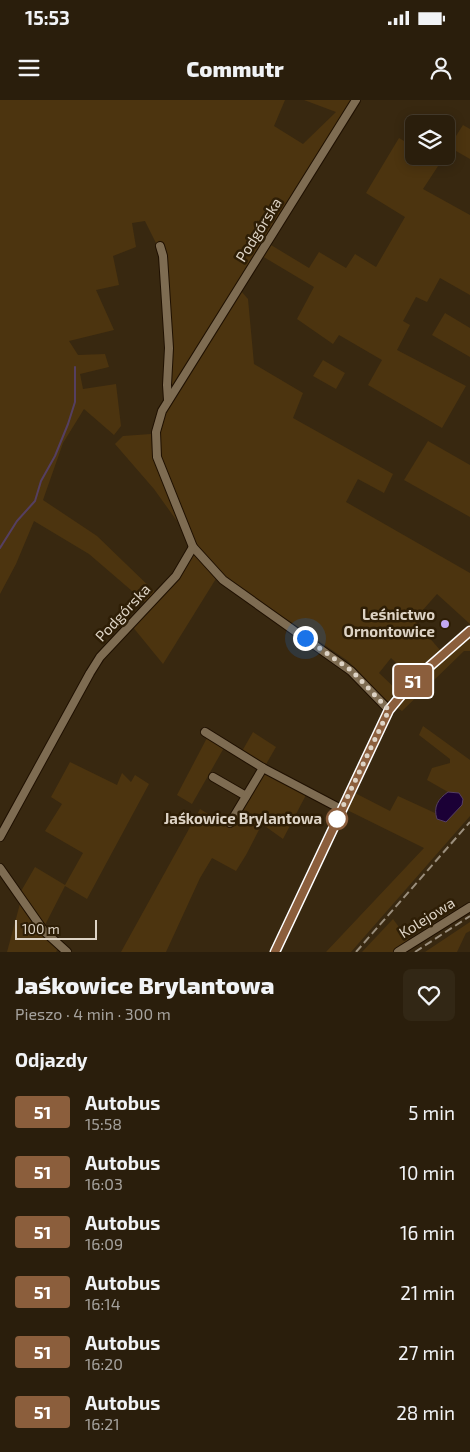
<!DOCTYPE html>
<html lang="pl">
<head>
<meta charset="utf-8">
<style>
	:root { --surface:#2a1e0c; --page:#322715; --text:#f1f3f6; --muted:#a5a29d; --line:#463c2d }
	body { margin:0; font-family:"Exo 2",sans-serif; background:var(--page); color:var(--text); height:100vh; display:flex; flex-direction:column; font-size:19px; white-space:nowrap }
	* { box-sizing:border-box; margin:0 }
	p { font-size:16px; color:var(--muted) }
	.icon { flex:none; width:28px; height:28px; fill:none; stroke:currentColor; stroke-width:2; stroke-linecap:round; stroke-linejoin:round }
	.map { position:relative; height:852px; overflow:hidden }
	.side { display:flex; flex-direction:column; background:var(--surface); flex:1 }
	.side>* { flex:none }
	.badge { padding:0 10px; border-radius:4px; font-size:18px; line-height:32px }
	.tools { position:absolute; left:405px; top:15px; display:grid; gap:10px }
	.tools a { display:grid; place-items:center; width:50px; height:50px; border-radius:8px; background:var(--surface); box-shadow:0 2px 12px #0003,0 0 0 1px var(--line); font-size:25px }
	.scale { position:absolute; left:15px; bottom:12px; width:82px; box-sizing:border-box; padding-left:5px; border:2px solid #ddd3c5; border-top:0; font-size:14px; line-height:18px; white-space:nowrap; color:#ddd3c5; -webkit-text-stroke:4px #2e1e06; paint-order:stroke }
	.you { position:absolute; width:25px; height:25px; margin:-12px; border:4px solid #fff; border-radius:50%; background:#1a73e8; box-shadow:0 0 0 8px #1a73e833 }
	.map>.badge { position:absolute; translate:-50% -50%; box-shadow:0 0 0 2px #fff }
	h2 { padding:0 15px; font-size:19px; line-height:45px }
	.round { display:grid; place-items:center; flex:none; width:52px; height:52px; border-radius:8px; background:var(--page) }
	.head { display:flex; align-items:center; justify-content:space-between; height:85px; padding:0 15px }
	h1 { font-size:24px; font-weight:800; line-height:38px }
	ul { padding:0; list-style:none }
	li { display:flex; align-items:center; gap:15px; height:60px; padding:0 15px }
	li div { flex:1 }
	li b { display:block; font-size:19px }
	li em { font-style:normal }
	li .badge { min-width:55px; font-weight:700; text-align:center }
	.status { display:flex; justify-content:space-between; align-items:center; height:35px; padding:0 25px; background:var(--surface); direction:ltr }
	.status svg { height:14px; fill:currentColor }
	header { display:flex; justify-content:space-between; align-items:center; height:65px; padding:0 15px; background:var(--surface); font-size:22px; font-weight:800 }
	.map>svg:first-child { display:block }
</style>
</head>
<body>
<div class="status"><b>15:53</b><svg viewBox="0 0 49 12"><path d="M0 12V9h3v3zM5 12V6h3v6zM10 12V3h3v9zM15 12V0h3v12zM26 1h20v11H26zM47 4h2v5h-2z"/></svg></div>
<header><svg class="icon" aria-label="menu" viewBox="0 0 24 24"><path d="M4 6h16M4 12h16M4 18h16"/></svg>Commutr<svg class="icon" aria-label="person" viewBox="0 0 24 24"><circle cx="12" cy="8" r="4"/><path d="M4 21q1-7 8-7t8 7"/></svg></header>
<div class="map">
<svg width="470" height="852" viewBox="0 0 470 852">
	<rect width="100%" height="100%" fill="#382810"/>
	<g fill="#4c340f">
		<polygon points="0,0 285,0 274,26 303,44 336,12 304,0 351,0 298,90 177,284 173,285 170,282 167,156 157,145 145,121 132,123 136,147 113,156 119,185 96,190 114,230 69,241 78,255 105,254 109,267 80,274 83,289 116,284 121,326 114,335 84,309 63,343 43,400 97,436 156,493 146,503 89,454 34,421 16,464 0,494"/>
		<polygon points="463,25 470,29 470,59 449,47"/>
		<polygon points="399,38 414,47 414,56 429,56 440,63 423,89 470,115 470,195 440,178 427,202 416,197 403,221 410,225 397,250 466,286 442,328 368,285 382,260 339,235 333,244 297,219 314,187 262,156 271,145 309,168 319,152 346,168 355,154 376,167 405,117 366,93"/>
		<polygon points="241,191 248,199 254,264 303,293 293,318 393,374 384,393 358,379 346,402 470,473 470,524 437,494 414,520 440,550 410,576 391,558 379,573 397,590 387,603 357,570 348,561 223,476 196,444 189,431 162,358 158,335 163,317"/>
		<polygon points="445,213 470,228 470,257 432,235"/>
		<polygon points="323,260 345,273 336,289 313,276"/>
		<polygon points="151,334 152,349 182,428 154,389 115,344 123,336"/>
		<polygon points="428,341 470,365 470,417 404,380"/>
		<polygon points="195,452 217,477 163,564 132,526"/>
		<polygon points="470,536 470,551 464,551 402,611 396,607 409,591"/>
		<polygon points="423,626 470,660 470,716 351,852 326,852 424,748 345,709 355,693 390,711 398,696 435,713 437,719 459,693 448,692 427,680 432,668 450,663 450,659 419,635"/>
		<polygon points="253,632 276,647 265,666 241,653"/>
		<polygon points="208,636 225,646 192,704 177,695"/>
		<polygon points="70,662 117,685 122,673 131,682 135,675 149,684 87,799 65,786 44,827 20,793 35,767 65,785 83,753 45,731 62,704 51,697"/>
		<polygon points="262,672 306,695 283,739 262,724 246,755 236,771 212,758 200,778 166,852 121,852 200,709 230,727"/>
		<polygon points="21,800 58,848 56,852 7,852"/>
		<polygon points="393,819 409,841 393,852 362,852"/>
		<polygon points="470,822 470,831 466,833 457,852 425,852"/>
	</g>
	<path fill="#1b0036" stroke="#553f61" d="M448 692 459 693 463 699 462 705 446 722 437 719C433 707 438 699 448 692Z"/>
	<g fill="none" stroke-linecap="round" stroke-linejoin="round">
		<polyline stroke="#553f61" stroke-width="2" points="0,448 17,421 35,401 41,381 55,356 68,324 75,302 75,267"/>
		<defs>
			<g id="minor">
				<polyline points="356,0 162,311 156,332 157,357 193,447 223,480 351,571 389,610"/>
				<polyline points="160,146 163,156 169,248 167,285 168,300"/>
				<polyline points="205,632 263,668 341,709"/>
				<polyline points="213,677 246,696"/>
				<polyline points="230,723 263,668"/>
				<polyline points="0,737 90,573 100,557 176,476 193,447"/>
				<polyline points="0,768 44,831 67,852"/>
				<polyline points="275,852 389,610 413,581 470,531"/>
				<polyline points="398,852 470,807"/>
			</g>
		</defs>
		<use href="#minor" stroke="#1f1000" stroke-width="10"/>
		<use href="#minor" stroke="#7e6c52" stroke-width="8"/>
		<g stroke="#9b8f7d" stroke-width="2" stroke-dasharray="8 4" stroke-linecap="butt">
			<polyline points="356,852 470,722"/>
			<polyline points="415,852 470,816"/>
		</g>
	</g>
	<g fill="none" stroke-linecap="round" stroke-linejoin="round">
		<defs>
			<polyline id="line" points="275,852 389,610 413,581 470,531"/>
		</defs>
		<use href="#line" stroke="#fff" stroke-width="11"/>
		<use href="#line" stroke="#8b5e3c" stroke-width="8"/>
		<polyline stroke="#ddd3c5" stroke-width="5" stroke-dasharray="0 9" points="305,538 352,571 389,610 334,725 337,719"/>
	</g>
	<circle fill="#c2a7f2" stroke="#2e1e06" stroke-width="2" cx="445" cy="524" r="5"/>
	<circle fill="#fff" stroke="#8b5e3c" stroke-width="2.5" cx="337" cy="719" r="10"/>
	<g text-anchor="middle" stroke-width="5" stroke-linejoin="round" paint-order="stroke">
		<g font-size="15" fill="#ddd3c5" stroke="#2e1e06">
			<text transform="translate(259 130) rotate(-58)" y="5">Podgórska</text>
			<text transform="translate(123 513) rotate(-47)" y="5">Podgórska</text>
			<text transform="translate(427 818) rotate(-32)" y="5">Kolejowa</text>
		</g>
		<g font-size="15" font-weight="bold" fill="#ddd3c5" stroke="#2e1e06" text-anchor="end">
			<text x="435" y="520">Leśnictwo<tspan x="435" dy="17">Ornontowice</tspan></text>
		</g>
		<g font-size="15" font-weight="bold" fill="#ddd3c5" stroke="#2e1e06" text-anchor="end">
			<text x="322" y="724">Jaśkowice Brylantowa</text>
		</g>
	</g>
</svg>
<div class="tools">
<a><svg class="icon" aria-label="layers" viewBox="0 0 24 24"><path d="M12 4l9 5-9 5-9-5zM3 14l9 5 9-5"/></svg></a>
</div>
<div class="scale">100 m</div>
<div class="you" style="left:305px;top:538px"></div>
<b class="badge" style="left:413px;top:581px;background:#8b5e3c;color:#fff">51</b>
</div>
<section class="side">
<div class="head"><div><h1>Jaśkowice Brylantowa</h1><p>Pieszo · 4 min · 300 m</p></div><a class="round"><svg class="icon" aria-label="heart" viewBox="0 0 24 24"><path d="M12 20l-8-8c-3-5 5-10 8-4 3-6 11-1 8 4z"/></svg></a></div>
<h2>Odjazdy</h2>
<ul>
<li><span class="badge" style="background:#8b5e3c;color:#fff">51</span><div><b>Autobus</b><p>15:58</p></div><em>5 min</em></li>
<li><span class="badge" style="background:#8b5e3c;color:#fff">51</span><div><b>Autobus</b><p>16:03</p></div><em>10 min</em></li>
<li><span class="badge" style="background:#8b5e3c;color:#fff">51</span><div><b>Autobus</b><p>16:09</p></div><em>16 min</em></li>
<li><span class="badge" style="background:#8b5e3c;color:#fff">51</span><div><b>Autobus</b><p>16:14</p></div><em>21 min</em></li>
<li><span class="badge" style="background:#8b5e3c;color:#fff">51</span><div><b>Autobus</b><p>16:20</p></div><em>27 min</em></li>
<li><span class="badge" style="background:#8b5e3c;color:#fff">51</span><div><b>Autobus</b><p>16:21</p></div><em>28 min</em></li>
</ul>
</section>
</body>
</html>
